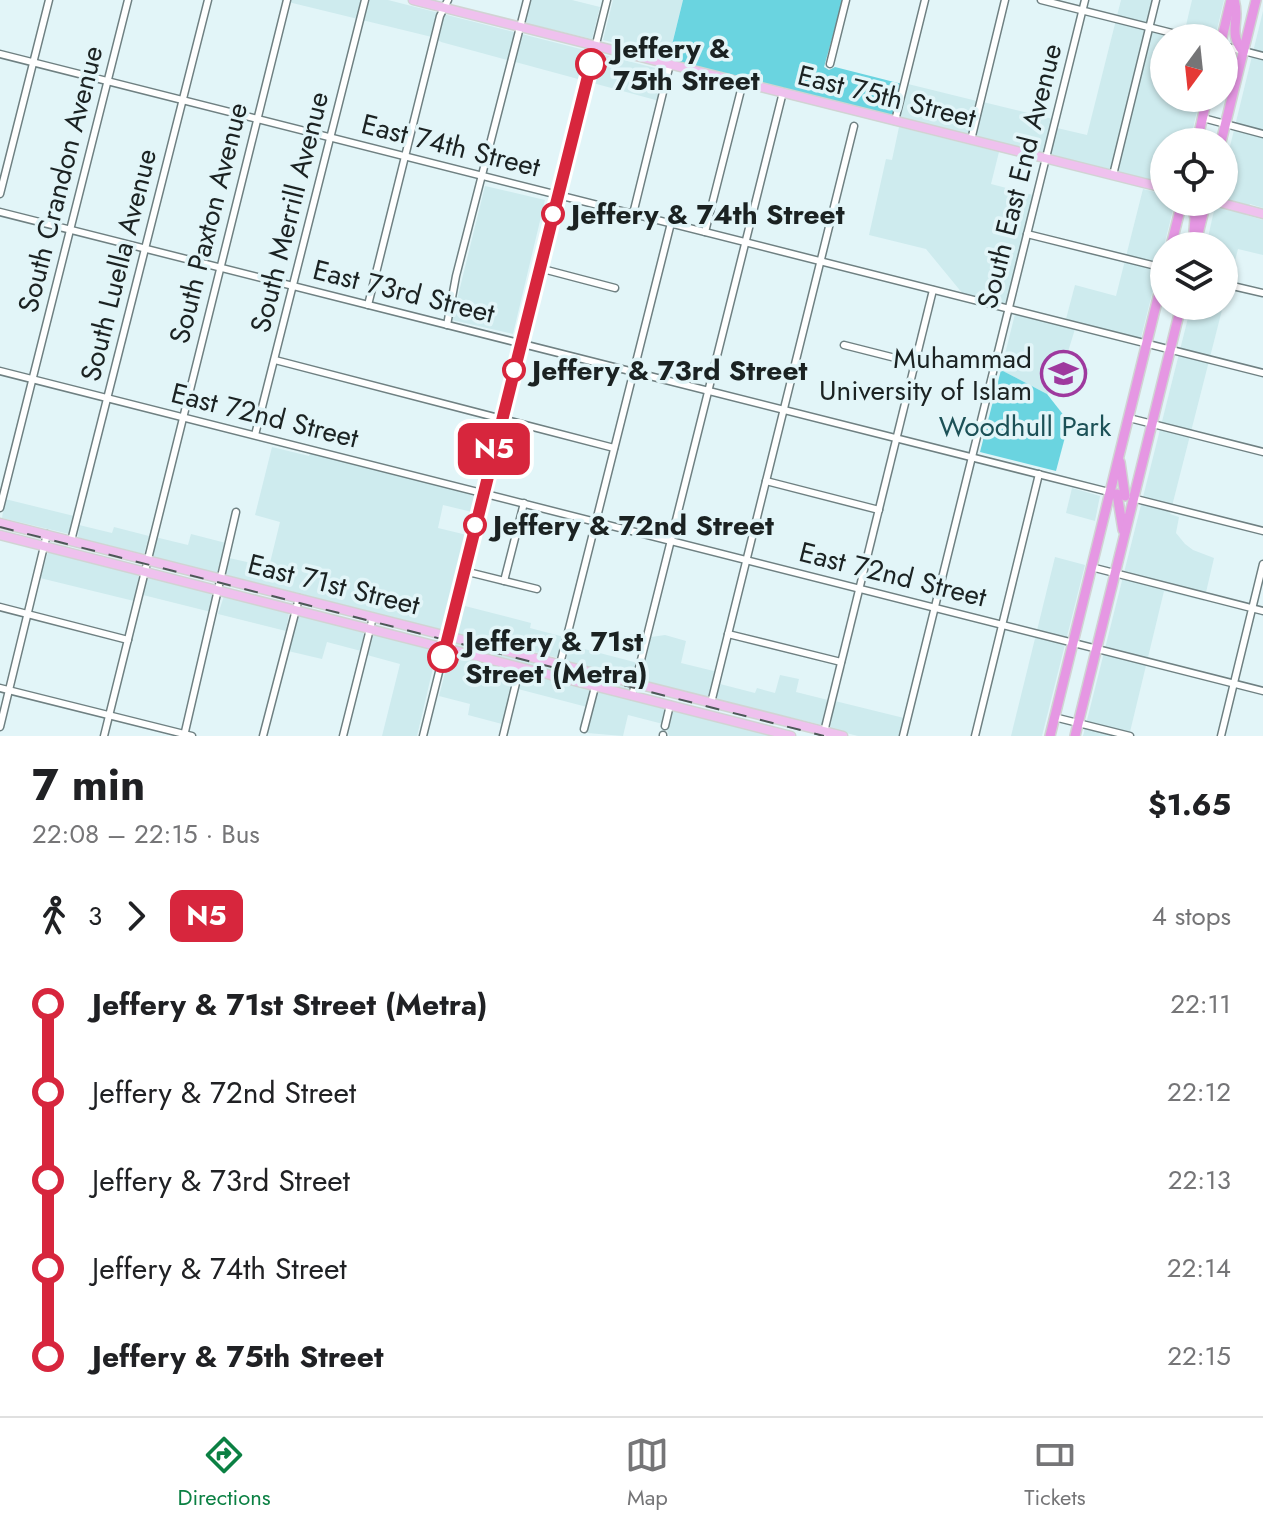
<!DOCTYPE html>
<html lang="en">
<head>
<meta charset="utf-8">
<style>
	:root { --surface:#fff; --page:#f2f2f2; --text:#202124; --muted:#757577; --line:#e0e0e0; --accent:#0b8043 }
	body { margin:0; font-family:Jost,sans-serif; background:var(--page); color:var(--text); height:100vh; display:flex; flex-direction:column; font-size:30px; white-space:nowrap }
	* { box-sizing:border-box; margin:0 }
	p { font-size:26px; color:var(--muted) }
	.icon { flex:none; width:44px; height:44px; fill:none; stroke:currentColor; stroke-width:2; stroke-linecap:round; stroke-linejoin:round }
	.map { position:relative; height:736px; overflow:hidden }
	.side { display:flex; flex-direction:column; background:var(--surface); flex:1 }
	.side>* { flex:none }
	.badge { padding:0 16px; border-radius:12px; font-size:28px; line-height:52px }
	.needle { width:52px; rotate:195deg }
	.tools { position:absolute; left:1150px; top:24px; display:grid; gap:16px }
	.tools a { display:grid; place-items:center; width:88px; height:88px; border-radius:50%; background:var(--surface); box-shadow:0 2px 6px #0004; font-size:40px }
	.map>.badge { position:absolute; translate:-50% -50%; box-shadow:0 0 0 4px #fff }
	.legs { display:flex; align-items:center; gap:12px; height:88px; padding:0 32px; font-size:26px }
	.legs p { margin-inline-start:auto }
	.headline { display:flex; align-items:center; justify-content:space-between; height:136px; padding:0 32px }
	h1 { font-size:44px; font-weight:700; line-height:60px }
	ul { padding:0 32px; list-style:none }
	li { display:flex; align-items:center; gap:28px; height:88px; font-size:30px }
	li i { display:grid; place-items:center; width:12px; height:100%; margin:0 10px; background:currentColor }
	li i::after { content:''; width:20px; height:20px; margin:-10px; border:6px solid; border-radius:50%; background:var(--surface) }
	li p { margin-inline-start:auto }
	li:first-child i { background:linear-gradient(#0000 50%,currentColor 0) }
	li:last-child i { background:linear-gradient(currentColor 50%,#0000 0) }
	.tab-bar { display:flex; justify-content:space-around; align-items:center; height:112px; border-top:2px solid var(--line); background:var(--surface); font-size:22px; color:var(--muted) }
	.tab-bar a { display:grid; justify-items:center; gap:4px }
	.tab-bar .current { color:var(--accent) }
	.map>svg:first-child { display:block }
</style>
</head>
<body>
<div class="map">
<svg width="1263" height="736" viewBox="0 0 1263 736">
	<rect width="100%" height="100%" fill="#e2f5f8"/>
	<g fill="#ceebee">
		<polygon points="280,0 388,0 671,72 663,102 441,42 436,38"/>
		<polygon points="531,0 572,0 600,7 592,39 525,23"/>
		<polygon points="613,0 683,0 669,56 603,40"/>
		<polygon points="1121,0 1154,0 1146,31 1175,38 1164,38 1164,98 1200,98 1190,142 1164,142 1164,184 1117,172 1124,145 1119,143 1112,171 1050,155 1057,128 1087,135"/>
		<polygon points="1192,0 1224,0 1215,38 1183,38"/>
		<polygon points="1263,11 1263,208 1250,204 1246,215 1263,220 1263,255 1238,249 1224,304 1224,246 1206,246 1216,202 1224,202 1224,171"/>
		<polygon points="908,84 977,101 969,135 900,117"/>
		<polygon points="983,102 1053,119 1044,153 975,136"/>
		<polygon points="899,127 999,152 991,184 1033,195 1007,305 963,294 926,249 869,235 886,159 892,160"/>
		<polygon points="485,186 545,200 513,334 452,320"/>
		<polygon points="1143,189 1164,194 1164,202 1175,202 1141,338 1066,319 1075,285 1116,296"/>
		<polygon points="1191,306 1223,306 1170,514 1179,517 1176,533 1185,544 1193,550 1214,558 1204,601 1164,591 1129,736 1083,736"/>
		<polygon points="1015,314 1075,329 1067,355 1075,366 1089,369 1087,375 1070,378 1047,394 1001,370"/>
		<polygon points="272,447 309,456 311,451 476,493 472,512 443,505 438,528 467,535 443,630 226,575 229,558 269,567 280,522 255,515"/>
		<polygon points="1072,488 1100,496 1095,521 1066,513"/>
		<polygon points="5,499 74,516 69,534 2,518"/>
		<polygon points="79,525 112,533 114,527 149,536 144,554 78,538"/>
		<polygon points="191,534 226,543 217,573 151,557 155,537 188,545"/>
		<polygon points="48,552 139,575 134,601 40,578"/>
		<polygon points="1055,557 1085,565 1042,736 1011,736"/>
		<polygon points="148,577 214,594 211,612 143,595"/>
		<polygon points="224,596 289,613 286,631 218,614"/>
		<polygon points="461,605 531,623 530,628 564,637 559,658 455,633"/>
		<polygon points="299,615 364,632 361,651 327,642 322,659 288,651"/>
		<polygon points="373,634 437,651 417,736 382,736 400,664 367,655"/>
		<polygon points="665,635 686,641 681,663 722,673 720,684 755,693 757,688 775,693 780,675 799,679 796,692 828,700 822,725 641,681 651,637"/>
		<polygon points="453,638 631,684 629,694 450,649"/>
		<polygon points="569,645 638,663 634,677 566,661"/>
		<polygon points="450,654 590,689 587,707 518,689 523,678 516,674 511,678 512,685 502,724 468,715 470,704 439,696"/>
		<polygon points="598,691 666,709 663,724 628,715 623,736 587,733"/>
		<polygon points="835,701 904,718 900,736 858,736 830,729"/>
		<polygon points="673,710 774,736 669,736 667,731"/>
	</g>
	<g fill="#6ad4e0">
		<polygon points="683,0 843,0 824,67 829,70 835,67 902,84 894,118 668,61"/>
		<polygon points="1001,370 1047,394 1069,422 1056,471 980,452"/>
	</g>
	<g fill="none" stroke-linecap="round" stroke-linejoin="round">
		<defs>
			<g id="minor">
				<polyline points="1041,0 1192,38"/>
				<polyline points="1224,46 1263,56"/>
				<polyline points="0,54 1263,373"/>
				<polyline points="830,64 846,0"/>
				<polyline points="1203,118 1263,134"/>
				<polyline points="895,121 925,0"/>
				<polyline points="971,140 1005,0"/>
				<polyline points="1113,175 1156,0"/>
				<polyline points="0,194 49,0"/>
				<polyline points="0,212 1113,493"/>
				<polyline points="633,214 670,64"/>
				<polyline points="705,232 743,82"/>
				<polyline points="1027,234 1164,268"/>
				<polyline points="539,268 615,288"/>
				<polyline points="1224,284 1263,293"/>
				<polyline points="368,305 440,16 448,0"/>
				<polyline points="447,325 456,276 527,0"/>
				<polyline points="844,345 915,363"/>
				<polyline points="275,360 614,448"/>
				<polyline points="0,371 1263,691"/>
				<polyline points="1129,418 1263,452"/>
				<polyline points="255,435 365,0"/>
				<polyline points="766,481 879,510"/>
				<polyline points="1132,498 1263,531"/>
				<polyline points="0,508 128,0"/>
				<polyline points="71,541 208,0"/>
				<polyline points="1091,567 1263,611"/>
				<polyline points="464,571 537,589"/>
				<polyline points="504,581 524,503"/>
				<polyline points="0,607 128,640"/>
				<polyline points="728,634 841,662"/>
				<polyline points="560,664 671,223"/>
				<polyline points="0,688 192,736"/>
				<polyline points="632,696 783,92"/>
				<polyline points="711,703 854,126"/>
				<polyline points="1054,717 1130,736"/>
				<polyline points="665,726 670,705"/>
				<polyline points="0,727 47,534"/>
				<polyline points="584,729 595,687"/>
				<polyline points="104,736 287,0"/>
				<polyline points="184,736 236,512"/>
				<polyline points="263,736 299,598"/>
				<polyline points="343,736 373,617"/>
				<polyline points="423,736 607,0"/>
				<polyline points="503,736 517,679"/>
				<polyline points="663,736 663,735"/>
				<polyline points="823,736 933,290"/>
				<polyline points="903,736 1085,0"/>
				<polyline points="975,736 1039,474"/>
				<polyline points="1221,736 1263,564"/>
			</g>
			<g id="major">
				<polyline points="413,0 1164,188"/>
				<polyline points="1218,202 1263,214"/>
				<polyline points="0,523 843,736"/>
				<polyline points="0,535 791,736"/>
			</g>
			<g id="highway">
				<path d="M1234 0C1241 20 1227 32 1243 51"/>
				<polyline points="1222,38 1231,0"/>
				<polyline points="1224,48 1231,54 1231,80"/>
				<polyline points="1197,142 1207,98"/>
				<polyline points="1221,142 1256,0"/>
				<polyline points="1191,202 1195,218 1194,231"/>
				<polyline points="1171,246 1182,202"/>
				<polyline points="1195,246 1206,202"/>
				<polyline points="1120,462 1125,496"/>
				<polyline points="1117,494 1123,530"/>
				<polyline points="1050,736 1164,273"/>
				<polyline points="1075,736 1181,306"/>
			</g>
		</defs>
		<use href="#minor" stroke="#6f8082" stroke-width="9"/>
		<use href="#major" stroke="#d1d3d3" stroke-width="11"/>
		<use href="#highway" stroke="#d1d3d3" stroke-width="12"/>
		<use href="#minor" stroke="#fff" stroke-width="6"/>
		<use href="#major" stroke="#efc1ee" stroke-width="8"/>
		<use href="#highway" stroke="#e597e3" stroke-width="9"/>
		<polyline stroke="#4d5757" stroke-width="2" stroke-dasharray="14 14" stroke-linecap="butt" points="0,527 824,736"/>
	</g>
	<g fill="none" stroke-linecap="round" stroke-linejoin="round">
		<defs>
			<polyline id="line-1" points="443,657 591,64"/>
		</defs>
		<use href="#line-1" stroke="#fff" stroke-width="18"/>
		<use href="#line-1" stroke="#d7263d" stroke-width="12"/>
	</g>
	<defs>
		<symbol id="university-ring" viewBox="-11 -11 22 22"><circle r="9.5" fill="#e2f5f8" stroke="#9e399e" stroke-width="1.5"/><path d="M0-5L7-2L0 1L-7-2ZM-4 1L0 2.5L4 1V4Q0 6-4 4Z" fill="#9e399e"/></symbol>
	</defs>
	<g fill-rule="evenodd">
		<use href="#university-ring" x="1038" y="348" width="51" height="51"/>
	</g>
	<g fill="#fff" stroke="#d7263d" stroke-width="4">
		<circle cx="591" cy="64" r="14"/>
		<circle cx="553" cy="214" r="10"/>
		<circle cx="514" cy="370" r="10"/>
		<circle cx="475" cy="525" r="10"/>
		<circle cx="443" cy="657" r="14"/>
	</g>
	<g text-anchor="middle" stroke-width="7" stroke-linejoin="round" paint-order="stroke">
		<g font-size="28" font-weight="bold" fill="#1b2222" stroke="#e2f5f8" text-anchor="start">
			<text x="613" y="58">Jeffery &amp;<tspan x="613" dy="32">75th Street</tspan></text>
			<text x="571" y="224">Jeffery &amp; 74th Street</text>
			<text x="532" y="380">Jeffery &amp; 73rd Street</text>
			<text x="493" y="535">Jeffery &amp; 72nd Street</text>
			<text x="465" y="651">Jeffery &amp; 71st<tspan x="465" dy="32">Street (Metra)</tspan></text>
		</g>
		<g font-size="28" fill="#1b2222" stroke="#e2f5f8">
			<text transform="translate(887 96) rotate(14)" y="10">East 75th Street</text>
			<text transform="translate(451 145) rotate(14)" y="10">East 74th Street</text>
			<text transform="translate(1019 176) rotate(-76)" y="10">South East End Avenue</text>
			<text transform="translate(60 179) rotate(-76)" y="10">South Crandon Avenue</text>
			<text transform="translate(289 212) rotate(-76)" y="10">South Merrill Avenue</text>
			<text transform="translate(208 223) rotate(-76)" y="10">South Paxton Avenue</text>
			<text transform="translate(118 265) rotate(-76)" y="10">South Luella Avenue</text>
			<text transform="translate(404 291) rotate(14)" y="10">East 73rd Street</text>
			<text transform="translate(265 415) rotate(14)" y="10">East 72nd Street</text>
			<text transform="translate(893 574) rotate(14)" y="10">East 72nd Street</text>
			<text transform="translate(334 584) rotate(14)" y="10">East 71st Street</text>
		</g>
		<g font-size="28" fill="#1b2222" stroke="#e2f5f8" text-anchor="end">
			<text x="1032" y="368">Muhammad<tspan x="1032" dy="32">University of Islam</tspan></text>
		</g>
		<g font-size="28" fill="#1c5157" stroke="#e2f5f8">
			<text x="1025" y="436">Woodhull Park</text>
		</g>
	</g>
</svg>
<div class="tools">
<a><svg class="needle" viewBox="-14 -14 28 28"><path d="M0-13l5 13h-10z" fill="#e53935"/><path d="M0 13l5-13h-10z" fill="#757577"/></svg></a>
<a><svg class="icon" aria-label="locate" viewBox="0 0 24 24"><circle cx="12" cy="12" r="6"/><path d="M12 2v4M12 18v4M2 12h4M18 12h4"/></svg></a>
<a><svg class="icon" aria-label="layers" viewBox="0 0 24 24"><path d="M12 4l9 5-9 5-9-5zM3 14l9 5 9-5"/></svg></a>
</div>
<b class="badge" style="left:494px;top:449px;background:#d7263d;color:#fff">N5</b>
</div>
<section class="side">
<div class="headline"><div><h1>7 min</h1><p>22:08 – 22:15 · Bus</p></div><b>$1.65</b></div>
<div class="legs"><svg class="icon" aria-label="walk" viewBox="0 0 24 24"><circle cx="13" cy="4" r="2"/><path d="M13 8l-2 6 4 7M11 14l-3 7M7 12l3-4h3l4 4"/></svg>3<svg class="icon" aria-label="forward" viewBox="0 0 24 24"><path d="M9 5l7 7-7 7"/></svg><b class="badge" style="background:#d7263d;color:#fff">N5</b><p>4 stops</p></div>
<ul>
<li><i style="color:#d7263d"></i><b>Jeffery &amp; 71st Street (Metra)</b><p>22:11</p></li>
<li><i style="color:#d7263d"></i><span>Jeffery &amp; 72nd Street</span><p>22:12</p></li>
<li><i style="color:#d7263d"></i><span>Jeffery &amp; 73rd Street</span><p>22:13</p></li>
<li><i style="color:#d7263d"></i><span>Jeffery &amp; 74th Street</span><p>22:14</p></li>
<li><i style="color:#d7263d"></i><b>Jeffery &amp; 75th Street</b><p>22:15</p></li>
</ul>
</section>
<nav class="tab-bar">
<a class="current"><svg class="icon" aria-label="directions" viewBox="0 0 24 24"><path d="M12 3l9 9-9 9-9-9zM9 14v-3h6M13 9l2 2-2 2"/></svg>Directions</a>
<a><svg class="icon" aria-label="map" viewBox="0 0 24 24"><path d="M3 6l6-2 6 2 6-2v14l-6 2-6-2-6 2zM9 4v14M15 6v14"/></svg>Map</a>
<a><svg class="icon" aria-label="tickets" viewBox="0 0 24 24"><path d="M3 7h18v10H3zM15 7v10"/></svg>Tickets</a>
</nav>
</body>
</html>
